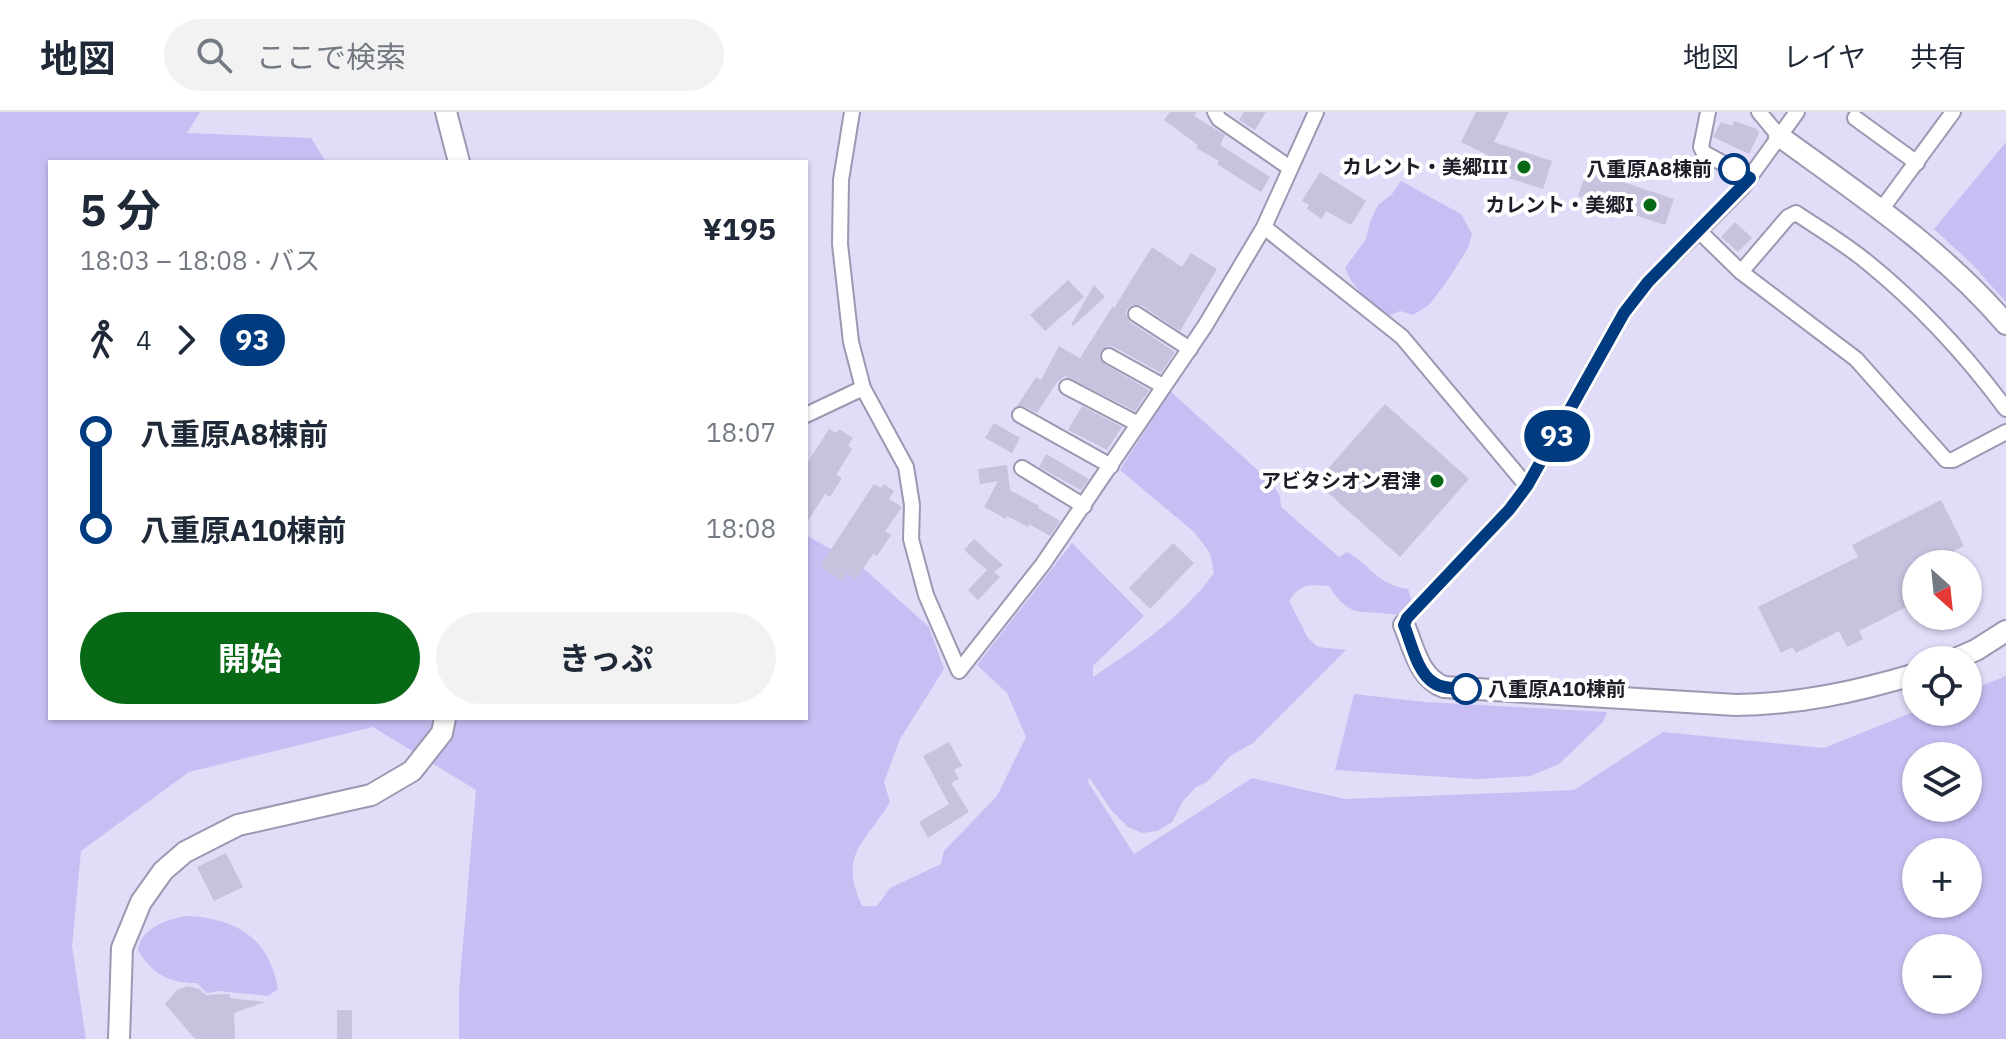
<!DOCTYPE html>
<html lang="ja">
<head>
<meta charset="utf-8">
<style>
	:root { --surface:#fff; --page:#f2f2f3; --text:#1f2937; --muted:#747a83; --line:#e0e1e3; --accent:#076915 }
	body { margin:0; font-family:"IBM Plex Sans","Noto Sans JP",sans-serif; background:var(--page); color:var(--text); height:100vh; display:flex; flex-direction:column; font-size:30px; white-space:nowrap }
	* { box-sizing:border-box; margin:0 }
	p { font-size:26px; color:var(--muted) }
	.icon { flex:none; width:44px; height:44px; fill:none; stroke:currentColor; stroke-width:2; stroke-linecap:round; stroke-linejoin:round }
	.map { position:relative; flex:1; overflow:hidden }
	.panel { position:absolute; left:48px; top:48px; width:760px; height:560px; display:flex; flex-direction:column; background:var(--surface); border-radius:0px; box-shadow:0 2px 6px #0004 }
	.panel>* { flex:none }
	.badge { padding:0 16px; border-radius:26px; font-size:28px; line-height:52px }
	.needle { width:52px; rotate:153deg }
	.tools { position:absolute; left:1902px; top:438px; display:grid; gap:16px }
	.tools a { display:grid; place-items:center; width:80px; height:80px; border-radius:50%; background:var(--surface); box-shadow:0 2px 6px #0004; font-size:40px }
	.map>.badge { position:absolute; translate:-50% -50%; box-shadow:0 0 0 4px #fff }
	.legs { display:flex; align-items:center; gap:12px; height:88px; padding:0 32px; font-size:26px }
	.legs p { margin-inline-start:auto }
	.summary { display:flex; align-items:center; justify-content:space-between; height:136px; padding:0 32px }
	h1 { font-size:44px; font-weight:700; line-height:60px }
	.primary-button { display:flex; gap:16px; margin-top:auto; padding:16px 32px }
	.primary-button a { flex:1; height:92px; border-radius:48px; background:var(--accent); color:#fff; font-size:32px; font-weight:700; line-height:92px; text-align:center }
	.primary-button a+a { background:var(--page); color:var(--text) }
	ul { padding:0 32px; list-style:none }
	li { display:flex; align-items:center; gap:28px; height:96px; font-size:30px }
	li i { display:grid; place-items:center; width:12px; height:100%; margin:0 10px; background:currentColor }
	li i::after { content:''; width:20px; height:20px; margin:-10px; border:6px solid; border-radius:50%; background:var(--surface) }
	li p { margin-inline-start:auto }
	li:first-child i { background:linear-gradient(#0000 50%,currentColor 0) }
	li:last-child i { background:linear-gradient(currentColor 50%,#0000 0) }
	header { display:flex; align-items:center; gap:48px; box-sizing:border-box; height:112px; padding:0 40px; background:var(--surface); border-bottom:2px solid var(--line) }
	header strong { font-size:38px }
	nav { display:flex; gap:44px; margin-inline-start:auto; font-size:28px }
	.search { width:560px; height:72px; background:var(--page); display:flex; align-items:center; gap:20px; box-sizing:border-box; padding:0 28px; border-radius:44px; color:var(--muted); font-size:30px }
	.map>svg:first-child { display:block }
</style>
</head>
<body>
<header>
<strong>地図</strong>
<div class="search"><svg class="icon" aria-label="search" viewBox="0 0 24 24"><circle cx="10" cy="10" r="6"/><path d="M15 15l6 6"/></svg>ここで検索</div>
<nav><a>地図</a><a>レイヤ</a><a>共有</a></nav>
</header>
<div class="map">
<svg width="2006" height="927" viewBox="0 0 2006 927">
	<rect width="100%" height="100%" fill="#e1dcf7"/>
	<g fill="#c9bef4" fill-rule="evenodd">
		<path d="M0 0H200L187 21 311 26 326 50H50V606H806V423L862 455 929 515 944 557 900 627 884 670 890 690C865 732 838 741 862 794H877L890 776 941 752 944 739 997 684 1026 625 1007 581 977 553 1072 431 1144 504 1093 554V565C1139 534 1180 507 1214 461L1210 441 1195 421 1120 358 1170 279 1272 371 1280 384 1281 395 1339 445 1347 440C1371 453 1377 473 1408 477L1412 489 1398 503C1363 497 1351 509 1329 474 1308 473 1302 470 1289 489L1308 526 1318 535 1346 538 1253 631 1230 644 1207 670 1196 675 1183 689 1172 710 1157 719 1142 721 1128 715 1112 699 1089 665 1088 670 1134 742 1252 666 1345 687 1574 678 1663 620 1824 636 1916 599 1968 600V579L2006 564V927H459V879L476 678 373 615 189 660 81 739 72 834 86 927H0ZM1916 644H1968V696H1916ZM1916 740H1968V792H1916ZM1916 836H1968V888H1916Z"/>
		<polygon points="2006,30 2006,190 1972,152 1934,117"/>
		<path d="M1401 69 1461 102 1472 122 1468 136 1448 168 1429 193 1413 203 1400 199 1388 204C1370 191 1353 177 1345 156L1366 127 1370 110 1378 93 1392 82Z"/>
		<polygon points="1354,582 1425,590 1607,600 1603,610 1559,652 1530,664 1476,667 1335,658"/>
		<path d="M186 804C235 806 269 825 278 877L268 884 219 879 207 881 197 871C169 871 152 862 138 838 142 815 166 808 186 804Z"/>
	</g>
	<g fill="#c7c2dd">
		<polygon points="1170,0 1197,0 1194,4 1225,23 1220,33 1270,65 1261,80 1217,52 1219,49 1196,36 1198,33 1164,8"/>
		<polygon points="1244,0 1266,0 1255,18 1239,8"/>
		<polygon points="1476,0 1509,0 1494,30 1552,49 1543,77 1496,62 1500,49 1461,30"/>
		<polygon points="1734,9 1757,17 1759,21 1749,42 1713,25 1721,10 1732,14"/>
		<polygon points="1587,58 1674,87 1665,113 1578,84"/>
		<polygon points="1320,60 1366,89 1351,113 1326,99 1322,107 1307,97 1309,93 1302,89"/>
		<polygon points="1735,110 1752,126 1738,140 1721,125"/>
		<polygon points="1152,135 1182,155 1191,141 1217,157 1180,219 1141,193 1132,193 1127,197 1126,202 1130,210 1175,240 1161,261 1114,235 1108,234 1101,239 1099,245 1104,252 1149,278 1135,299 1065,264 1057,270 1037,301 1024,294 1017,294 1036,265 1041,268 1059,234 1080,246 1113,194 1114,196"/>
		<polygon points="1068,168 1084,185 1045,219 1030,203"/>
		<polygon points="1094,173 1105,185 1073,214 1071,213"/>
		<polygon points="1385,292 1469,367 1400,445 1316,370"/>
		<polygon points="1082,294 1122,315 1107,338 1068,318"/>
		<polygon points="994,311 1020,326 1012,341 985,326"/>
		<polygon points="829,317 836,321 839,317 853,326 848,334 852,337 836,363 842,366 830,385 825,382 806,412 806,353"/>
		<polygon points="1046,342 1089,367 1081,378 1039,355"/>
		<polygon points="1007,353 1010,378 1039,394 1038,396 1060,409 1050,424 1029,412 1028,415 1007,404 1006,407 984,395 998,369 980,372 978,357"/>
		<polygon points="874,372 881,376 884,372 894,379 889,387 902,395 885,419 891,423 877,444 873,442 856,467 847,461 842,469 820,454"/>
		<polygon points="1941,388 1964,434 1952,440 1955,446 1943,452 1916,452 1916,490 1859,519 1863,527 1847,535 1839,519 1796,541 1792,535 1781,541 1758,495 1858,445 1852,433"/>
		<polygon points="974,427 1003,453 994,460 1000,465 978,488 968,478 987,458 964,438"/>
		<polygon points="1173,431 1194,451 1150,497 1129,476"/>
		<polygon points="949,630 962,654 954,658 959,667 951,671 969,700 928,726 919,710 949,692 923,644"/>
		<polygon points="226,741 243,775 214,789 197,755"/>
		<polygon points="188,874 199,877 206,883 230,882 230,886 265,890 234,901 235,927 195,927 165,892 177,878"/>
		<rect x="337" y="898" width="15" height="29"/>
	</g>
	<g fill="none" stroke-linecap="round" stroke-linejoin="round">
		<defs>
			<g id="street">
				<polyline points="852,0 841,68 840,132 851,230 863,276 906,355 912,393 911,427 926,483 959,559 1043,452 1205,214 1264,115 1316,0"/>
				<polyline points="1215,0 1219,7 1290,56"/>
				<polyline points="1708,0 1701,35 1704,41 1750,66"/>
				<polyline points="1759,0 1779,24"/>
				<polyline points="1855,6 1917,51"/>
				<polyline points="1881,98 1953,0"/>
				<polyline points="1264,115 1402,225 1527,374"/>
				<polyline points="1699,119 1741,160 1856,247 1946,348 1953,348 2006,320"/>
				<path d="M1741 160 1788 105 1796 101C1820 117 1845 132 1867 150 1920 193 1966 243 2006 297"/>
				<polyline points="1136,202 1190,237"/>
				<polyline points="1109,244 1163,274"/>
				<polyline points="1067,275 1138,312"/>
				<polyline points="806,303 863,276"/>
				<polyline points="1020,303 1111,354"/>
				<polyline points="1022,356 1084,394"/>
				<polyline points="1404,513 1407,506 1509,398 1527,374 1624,201 1648,170 1742,76 1797,0"/>
			</g>
			<g id="secondary">
				<polyline points="446,0 459,50"/>
				<path d="M1779 24C1859 82 1942 137 2006 212"/>
				<path d="M1404 513C1414 536 1419 566 1444 575L1736 593C1800 592 1855 580 1916 562"/>
				<polyline points="1953,548 1976,538 2006,519"/>
				<polyline points="119,927 122,836 141,790 163,759 185,740 238,713 371,683 412,659 442,621 445,606"/>
			</g>
		</defs>
		<use href="#street" stroke="#9c98b1" stroke-width="18"/>
		<use href="#secondary" stroke="#9c98b1" stroke-width="24"/>
		<use href="#street" stroke="#fff" stroke-width="14"/>
		<use href="#secondary" stroke="#fff" stroke-width="20"/>
	</g>
	<g fill="none" stroke-linecap="round" stroke-linejoin="round">
		<defs>
			<path id="line-1" d="M1466 577C1456 576 1443 577 1434 571 1417 561 1411 530 1404 513L1407 506 1509 398 1527 374 1624 201 1648 170 1750 66 1734 57"/>
		</defs>
		<use href="#line-1" stroke="#fff" stroke-width="18"/>
		<use href="#line-1" stroke="#003b80" stroke-width="12"/>
	</g>
	<g fill="#076915" stroke="#fff" stroke-width="3">
		<circle cx="1524" cy="55" r="8"/>
		<circle cx="1650" cy="93" r="8"/>
		<circle cx="1437" cy="369" r="8"/>
	</g>
	<g fill="#fff" stroke="#003b80" stroke-width="4">
		<circle cx="1734" cy="57" r="14"/>
		<circle cx="1466" cy="577" r="14"/>
	</g>
	<g text-anchor="middle" stroke-width="8" stroke-linejoin="round" paint-order="stroke">
		<g font-size="20" font-weight="bold" fill="#1f1d27" stroke="#fff" text-anchor="end">
			<text x="1508" y="62">カレント・美郷III</text>
			<text x="1634" y="100">カレント・美郷I</text>
			<text x="1421" y="376">アビタシオン君津</text>
		</g>
		<g font-size="20" font-weight="bold" fill="#1f1d27" stroke="#fff" text-anchor="end">
			<text x="1712" y="64">八重原A8棟前</text>
			<text x="1488" y="584" text-anchor="start">八重原A10棟前</text>
		</g>
	</g>
</svg>
<div class="tools">
<a><svg class="needle" viewBox="-14 -14 28 28"><path d="M0-13l5 13h-10z" fill="#e53935"/><path d="M0 13l5-13h-10z" fill="#747a83"/></svg></a>
<a><svg class="icon" aria-label="locate" viewBox="0 0 24 24"><circle cx="12" cy="12" r="6"/><path d="M12 2v4M12 18v4M2 12h4M18 12h4"/></svg></a>
<a><svg class="icon" aria-label="layers" viewBox="0 0 24 24"><path d="M12 4l9 5-9 5-9-5zM3 14l9 5 9-5"/></svg></a>
<a>+</a>
<a>−</a>
</div>
<b class="badge" style="left:1557px;top:324px;background:#003b80;color:#fff">93</b>
<section class="panel">
<div class="summary"><div><h1>5 分</h1><p>18:03 – 18:08 · バス</p></div><b>¥195</b></div>
<div class="legs"><svg class="icon" aria-label="walk" viewBox="0 0 24 24"><circle cx="13" cy="4" r="2"/><path d="M13 8l-2 6 4 7M11 14l-3 7M7 12l3-4h3l4 4"/></svg>4<svg class="icon" aria-label="forward" viewBox="0 0 24 24"><path d="M9 5l7 7-7 7"/></svg><b class="badge" style="background:#003b80;color:#fff">93</b></div>
<ul>
<li><i style="color:#003b80"></i><b>八重原A8棟前</b><p>18:07</p></li>
<li><i style="color:#003b80"></i><b>八重原A10棟前</b><p>18:08</p></li>
</ul>
<div class="primary-button"><a>開始</a><a>きっぷ</a></div>
</section>
</div>
</body>
</html>
